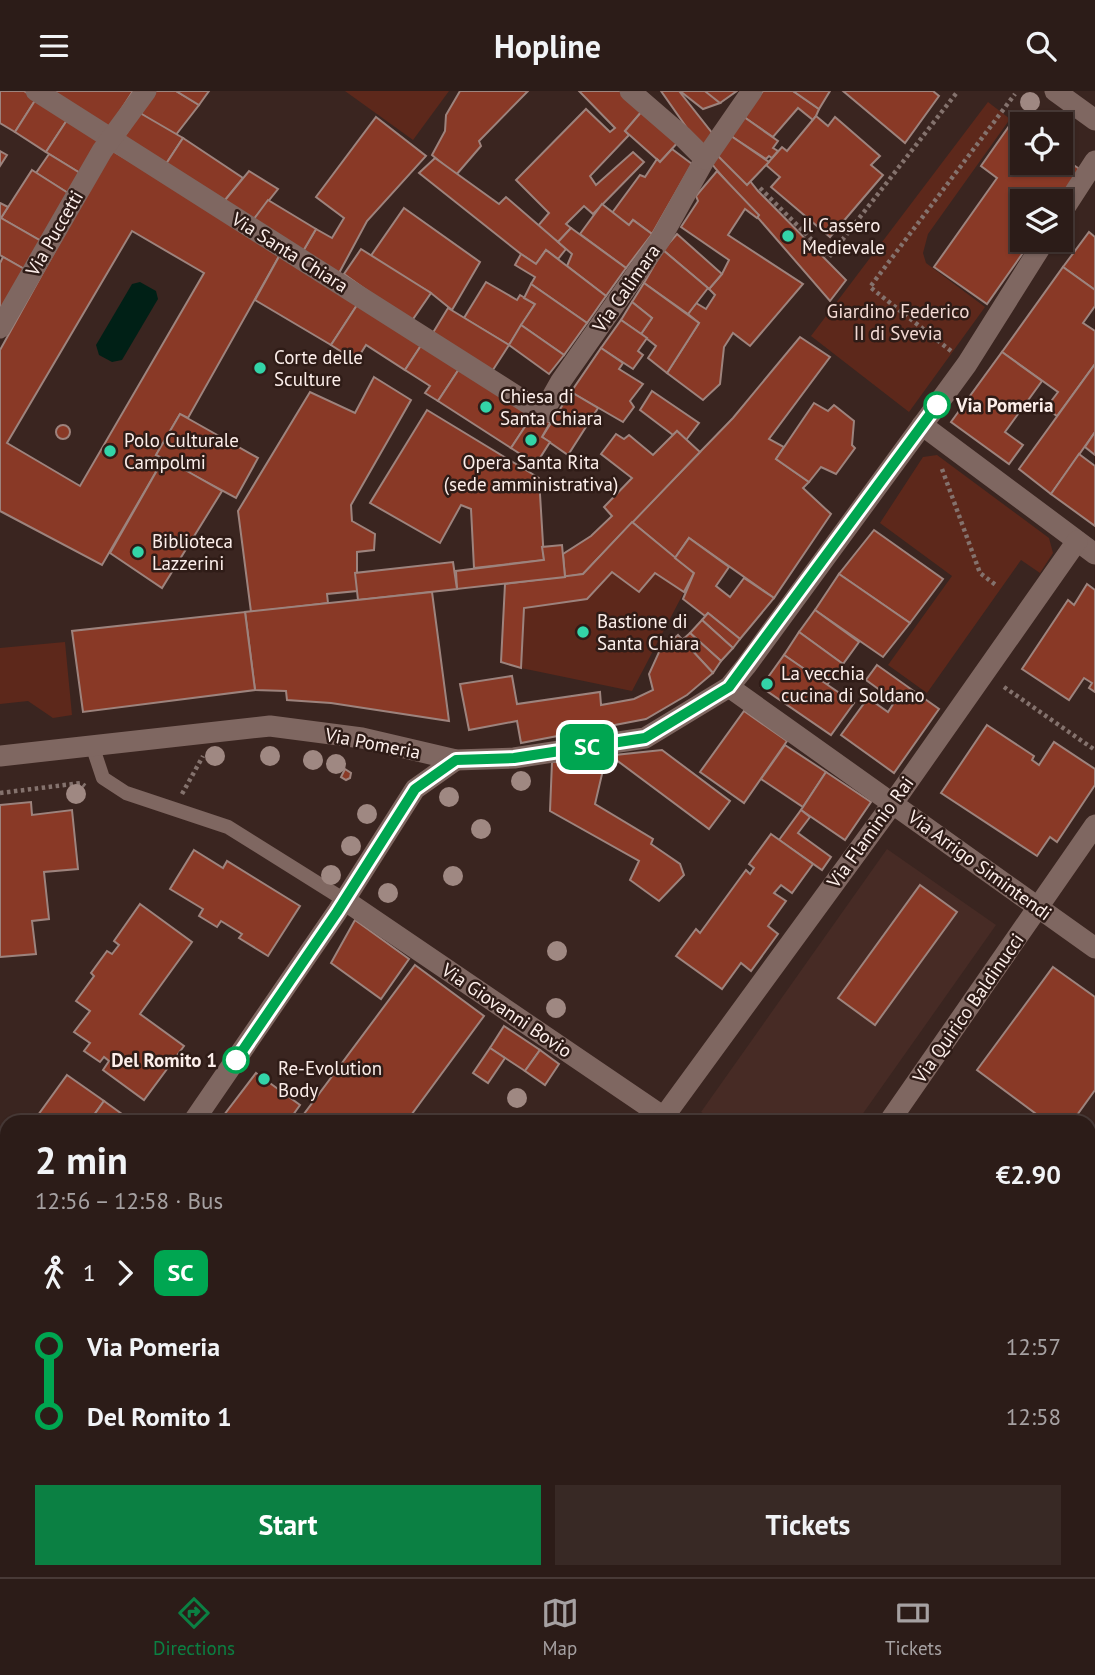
<!DOCTYPE html>
<html lang="en">
<head>
<meta charset="utf-8">
<style>
	:root { --surface:#2c1c18; --page:#382925; --text:#f1f3f6; --muted:#a6a1a2; --line:#483a37; --accent:#0b8043 }
	body { margin:0; font-family:"PT Sans",sans-serif; background:var(--page); color:var(--text); height:100vh; display:flex; flex-direction:column; font-size:26px; white-space:nowrap }
	* { box-sizing:border-box; margin:0 }
	p { font-size:23px; color:var(--muted) }
	.icon { flex:none; width:38px; height:38px; fill:none; stroke:currentColor; stroke-width:2; stroke-linecap:round; stroke-linejoin:round }
	.map { position:relative; flex:1; overflow:hidden }
	.details { position:absolute; left:0px; top:1024px; width:1096px; height:464px; display:flex; flex-direction:column; background:var(--surface); border-radius:21px 21px 0 0; box-shadow:0 2px 5px #0004,0 0 0 2px var(--line) }
	.details>* { flex:none }
	.badge { padding:0 14px; border-radius:10px; font-size:24px; line-height:46px }
	.buttons { position:absolute; left:1010px; top:21px; display:grid; gap:14px }
	.buttons a { display:grid; place-items:center; width:63px; height:63px; border-radius:0px; background:var(--surface); box-shadow:0 2px 5px #0004,0 0 0 2px var(--line); font-size:35px }
	.map>.badge { position:absolute; translate:-50% -50%; box-shadow:0 0 0 4px #fff }
	.legs { display:flex; align-items:center; gap:10px; height:77px; padding:0 35px; font-size:23px }
	.legs p { margin-inline-start:auto }
	.overview { display:flex; align-items:center; justify-content:space-between; height:119px; padding:0 35px }
	h1 { font-size:38px; font-weight:700; line-height:52px }
	.cta { display:flex; gap:14px; margin-top:auto; padding:14px 35px }
	.cta a { flex:1; height:80px; border-radius:0px; background:var(--accent); color:#fff; font-size:28px; font-weight:700; line-height:80px; text-align:center }
	.cta a+a { background:var(--page); color:var(--text) }
	ul { padding:0 35px; list-style:none }
	li { display:flex; align-items:center; gap:24px; height:70px; font-size:26px }
	li i { display:grid; place-items:center; width:10px; height:100%; margin:0 9px; background:currentColor }
	li i::after { content:''; width:18px; height:18px; margin:-9px; border:5px solid; border-radius:50%; background:var(--surface) }
	li p { margin-inline-start:auto }
	li:first-child i { background:linear-gradient(#0000 50%,currentColor 0) }
	li:last-child i { background:linear-gradient(currentColor 50%,#0000 0) }
	header { display:flex; justify-content:space-between; align-items:center; height:91px; padding:0 35px; background:var(--surface); font-size:32px; font-weight:700 }
	.tab-bar { display:flex; justify-content:space-around; align-items:center; height:98px; border-top:2px solid var(--line); background:var(--surface); font-size:19px; color:var(--muted) }
	.tab-bar a { display:grid; justify-items:center; gap:4px }
	.tab-bar .active { color:var(--accent) }
	.map>svg:first-child { display:block }
</style>
</head>
<body>
<header><svg class="icon" aria-label="menu" viewBox="0 0 24 24"><path d="M4 6h16M4 12h16M4 18h16"/></svg>Hopline<svg class="icon" aria-label="search" viewBox="0 0 24 24"><circle cx="10" cy="10" r="6"/><path d="M15 15l6 6"/></svg></header>
<div class="map">
<svg width="1095" height="1486" viewBox="0 0 1095 1486">
	<rect width="100%" height="100%" fill="#3a2520"/>
	<polygon fill="#472b25" points="887,758 996,834 857,1031 716,1031 701,1021"/>
	<g fill="#5d281b">
		<polygon points="345,0 449,0 413,49"/>
		<polygon points="988,11 1010,28 928,143 923,162 926,172 985,216 909,321 811,245"/>
		<polygon points="937,364 1049,447 1053,462 1040,482 1021,469 927,602 888,574 952,485 880,432 923,366"/>
		<polygon points="612,481 655,482 684,501 632,600 521,577 524,517 587,508"/>
		<polygon points="65,551 72,624 53,627 28,610 0,613 0,557"/>
	</g>
	<polygon fill="#002016" points="140,191 156,200 158,208 122,269 112,271 99,264 96,254 132,193"/>
	<g fill="#893926" stroke="#9d837d" stroke-width="2" fill-rule="evenodd">
		<polygon points="0,0 24,0 36,8 15,41 0,32"/>
		<polygon points="46,0 133,0 108,39"/>
		<polygon points="155,0 176,0 199,14 175,45 140,22"/>
		<polygon points="176,0 209,0 199,14"/>
		<polygon points="460,0 528,0 479,50 481,55 456,84 432,64 445,40 446,24"/>
		<polygon points="579,0 623,0 643,19 625,40 629,44 590,85 596,94 633,61 644,71 593,123 584,115 566,133 571,137 558,151 537,136 549,122 516,89 586,18 610,41 615,37"/>
		<polygon points="661,0 679,0 758,100 846,189 830,210 715,77"/>
		<polygon points="680,0 707,0 720,12 703,18"/>
		<polygon points="737,0 720,12 706,1 707,0"/>
		<polygon points="763,0 793,0 819,18 816,25 813,29 798,17 773,46 744,26"/>
		<polygon points="793,0 830,0 819,18"/>
		<polygon points="843,0 933,0 939,5 905,52"/>
		<polygon points="36,8 67,29 46,61 15,41"/>
		<polygon points="643,19 679,50 660,71 625,40"/>
		<polygon points="140,22 183,47 164,76 122,49"/>
		<polygon points="816,25 828,35 835,26 880,65 871,74 883,84 830,146 771,96 780,86 766,74 782,56 787,60"/>
		<polygon points="376,26 426,65 367,130 338,184 302,162 316,138 332,147 344,127 316,106"/>
		<polygon points="744,26 778,50 773,57 778,60 772,67 769,65 766,68 731,45"/>
		<polygon points="67,29 101,50 80,82 46,61"/>
		<polygon points="1012,31 1022,38 1022,72 1060,72 1060,65 1081,79 1059,110 1022,110 1022,149 1032,149 987,213 934,176 997,87 981,75"/>
		<polygon points="731,45 769,71 747,94 718,65"/>
		<polygon points="183,47 243,87 221,114 164,76"/>
		<polygon points="672,58 692,73 652,143 633,129 629,134 612,122 640,84 645,86 657,68 660,71"/>
		<path d="M111 59 282 160 188 327 180 323 156 364 164 367 102 474 0 420V259ZM132 140 204 182 80 395 7 352Z"/>
		<polygon points="0,60 7,64 0,75"/>
		<polygon points="49,63 80,82 68,102 36,82"/>
		<polygon points="435,67 499,113 506,106 566,158 558,168 546,159 536,173 521,163 419,82"/>
		<polygon points="32,79 68,102 41,150 1,127"/>
		<polygon points="249,80 278,98 251,132 221,114"/>
		<polygon points="717,80 759,124 757,127 745,118 728,144 803,193 750,255 733,242 724,256 720,293 703,309 667,282 699,232 688,223 696,212 706,218 715,204 709,198 722,183 729,169 681,136 698,110 696,105"/>
		<polygon points="268,109 316,138 302,162 251,132"/>
		<polygon points="0,112 8,116 1,127 41,150 26,179 0,164"/>
		<polygon points="602,113 629,134 633,129 652,143 626,177 580,143"/>
		<polygon points="404,117 480,171 452,219 431,202 370,166"/>
		<polygon points="571,137 626,177 606,205 567,175 572,163 558,151"/>
		<polygon points="1089,141 1095,146 1095,199 1063,176"/>
		<polygon points="677,143 722,183 709,198 663,159"/>
		<polygon points="361,158 431,202 411,231 344,183"/>
		<polygon points="546,159 606,205 587,232 531,193 535,186 515,174 521,163 536,173"/>
		<polygon points="663,159 708,197 688,223 644,192"/>
		<polygon points="282,160 361,208 331,254 255,209"/>
		<polygon points="3,166 26,179 0,224 0,172"/>
		<polygon points="1063,176 1095,199 1095,215 1083,232 1095,240 1095,273 1057,325 1046,317 1058,301 1002,261"/>
		<polygon points="486,191 517,209 520,204 535,213 509,254 464,227"/>
		<polygon points="644,192 699,232 667,282 648,267 656,255 641,243 652,227 632,211"/>
		<polygon points="531,193 587,232 564,264 521,234 535,213 524,207"/>
		<polygon points="361,208 424,250 405,279 366,254 356,270 331,254"/>
		<polygon points="632,211 652,227 641,243 621,229"/>
		<polygon points="448,217 509,254 491,282 431,245"/>
		<polygon points="621,229 647,247 638,260 643,264 633,278 601,257"/>
		<polygon points="521,234 564,264 549,283 509,254"/>
		<polygon points="800,246 830,266 769,348 784,356 776,368 809,391 803,397 831,423 774,507 689,447 675,467 632,431 733,327"/>
		<polygon points="424,250 461,275 438,310 425,302 430,295 405,279"/>
		<polygon points="601,257 623,272 619,278 643,293 630,310 634,316 623,331 571,301"/>
		<polygon points="1002,261 1042,290 1005,341 1023,354 1009,373 951,331"/>
		<polygon points="1095,273 1095,341 1051,403 1019,378"/>
		<polygon points="461,275 534,322 511,357 438,310"/>
		<polygon points="374,286 411,309 351,414 352,430 375,443 374,459 357,461 357,500 327,503 328,512 251,521 238,420 310,301 355,322"/>
		<polygon points="652,300 699,332 686,349 677,340 673,344 640,319"/>
		<polygon points="571,301 598,317 568,364 542,346"/>
		<polygon points="814,312 828,320 834,314 854,330 852,354 855,357 836,383 821,376 809,391 776,368"/>
		<polygon points="427,319 539,387 544,469 474,477 471,418 461,414 440,452 370,412"/>
		<polygon points="534,322 550,332 542,346 550,351 536,373 511,357"/>
		<polygon points="180,323 258,367 236,407 156,364"/>
		<circle cx="63" cy="341" r="7"/>
		<polygon points="677,340 700,361 583,483 565,486 563,463 591,445 612,425 604,416 632,387 601,363 616,343 624,348 629,344 653,364"/>
		<polygon points="1095,341 1095,364 1085,356"/>
		<polygon points="1079,363 1095,375 1095,435 1051,403"/>
		<polygon points="164,367 222,400 162,497 110,462"/>
		<polygon points="632,431 694,482 684,501 655,482 639,501 612,481 587,508 524,517 521,577 501,571 505,493 583,483"/>
		<polygon points="874,439 943,488 910,532 839,483"/>
		<polygon points="689,447 729,476 716,495 730,506 744,487 774,507 740,548 708,522 705,525 683,508 694,482 675,467"/>
		<polygon points="562,454 565,486 457,498 456,480 544,469 542,456"/>
		<polygon points="453,471 457,498 358,509 355,482"/>
		<polygon points="839,483 910,532 883,566 815,519"/>
		<polygon points="1087,493 1095,499 1095,601 1089,597 1092,592 1084,587 1069,609 1022,578 1068,509 1074,514"/>
		<polygon points="432,501 449,630 331,612 287,609 286,600 255,599 245,521"/>
		<polygon points="815,519 859,551 843,573 799,541"/>
		<polygon points="245,521 255,599 83,621 72,540"/>
		<polygon points="708,522 740,548 733,557 702,529"/>
		<polygon points="702,529 733,557 721,570 690,542"/>
		<polygon points="799,541 843,573 827,594 784,564"/>
		<polygon points="690,542 721,570 713,582 682,549"/>
		<polygon points="678,544 713,582 687,604 646,628 521,652 517,630 469,639 460,593 512,585 517,613 600,601 601,614 634,608 653,599 649,583 659,561"/>
		<polygon points="784,564 854,612 831,644 761,596"/>
		<polygon points="877,574 939,618 894,682 841,644 868,607 888,621 895,610 866,589"/>
		<polygon points="744,620 787,650 744,712 700,681"/>
		<polygon points="987,634 1034,665 1032,669 1039,674 1054,651 1095,678 1095,694 1057,751 1050,746 1037,765 941,702"/>
		<polygon points="785,654 826,681 803,716 761,688"/>
		<polygon points="662,659 730,710 709,738 615,668 615,664"/>
		<polygon points="606,666 595,713 653,748 651,753 680,773 684,784 659,810 630,789 639,770 550,720 552,671"/>
		<polygon points="345,678 351,682 350,687 346,689 341,686"/>
		<polygon points="826,681 871,711 845,749 801,719"/>
		<polygon points="31,711 32,724 72,719 78,778 44,781 49,828 32,830 36,863 0,866 0,714"/>
		<polygon points="801,719 810,726 798,742 831,766 822,779 779,749"/>
		<polygon points="771,743 813,773 792,802 781,794 774,802 786,810 768,835 778,843 751,880 741,872 722,898 676,865 696,838 700,842 746,779 750,783 754,777 749,773"/>
		<polygon points="194,759 223,777 227,770 300,815 268,865 239,847 242,843 221,830 217,836 199,825 203,818 170,798"/>
		<polygon points="920,794 957,821 875,934 838,907"/>
		<polygon points="140,813 192,851 140,923 184,955 144,1009 103,979 109,970 104,966 100,971 84,960 90,952 74,941 90,920 76,910 94,885 91,882 107,860 112,863 119,854 114,850"/>
		<polygon points="355,829 409,868 381,908 331,872"/>
		<polygon points="415,874 484,925 406,1031 298,1031"/>
		<polygon points="1053,876 1095,906 1095,999 1072,1031 1047,1031 977,979"/>
		<polygon points="504,935 540,959 525,980 490,957"/>
		<polygon points="490,957 505,967 488,992 473,982"/>
		<polygon points="540,959 559,973 545,994 525,980"/>
		<polygon points="256,982 300,1014 288,1031 234,1031 224,1024"/>
		<polygon points="67,984 104,1010 89,1031 33,1031"/>
		<polygon points="104,1010 133,1031 89,1031"/>
		<polygon points="0,1070 7,1074 7,1099 0,1095"/>
		<polygon points="1095,1076 1095,1190 1088,1199 1088,1086"/>
		<polygon points="0,1181 7,1185 7,1238 0,1234"/>
		<polygon points="1088,1332 1095,1336 1095,1486 971,1486 975,1480 1088,1480"/>
		<polygon points="7,1334 7,1392 0,1387 0,1346"/>
		<polygon points="0,1405 7,1409 7,1446 0,1441"/>
		<polygon points="0,1441 7,1446 7,1480 29,1480 25,1486 0,1486"/>
		<polygon points="38,1480 70,1480 79,1486 34,1486"/>
		<polygon points="117,1480 162,1480 171,1486 127,1486"/>
		<polygon points="248,1480 304,1480 300,1486 244,1486"/>
		<polygon points="365,1480 420,1480 430,1486 361,1486"/>
		<polygon points="420,1480 595,1480 592,1486 430,1486"/>
		<polygon points="690,1480 733,1480 729,1486 695,1486"/>
		<polygon points="755,1480 763,1480 771,1486 751,1486"/>
		<polygon points="787,1480 824,1480 834,1486 796,1486"/>
	</g>
	<g fill="none" stroke-linecap="round" stroke-linejoin="round">
		<g stroke="#84726d" stroke-width="4.5" stroke-dasharray="3.5 3.5" stroke-linecap="butt">
			<polyline points="760,97 829,166 958,0"/>
			<polyline points="951,260 870,196 1015,3"/>
			<polyline points="942,378 980,482 997,495"/>
			<polyline points="1004,596 1095,659"/>
			<polyline points="0,702 81,692 85,695"/>
			<polyline points="182,703 203,665"/>
		</g>
		<g stroke="#7f6761" stroke-width="14">
			<polyline points="93,657 103,687 126,702 228,736 343,808"/>
			<polyline points="617,1486 621,1480"/>
			<polyline points="737,1486 741,1480"/>
		</g>
		<g stroke="#7f6761" stroke-width="21">
			<polyline points="36,0 543,322 561,290 660,149 705,68 752,0"/>
			<polyline points="630,0 682,45 705,68"/>
			<polyline points="0,237 102,60 146,0"/>
			<polyline points="922,334 1095,463"/>
			<polyline points="729,596 1095,857"/>
			<polyline points="343,808 671,1031"/>
			<polyline points="660,1031 893,712 1077,450"/>
			<polyline points="889,1031 1095,734"/>
			<polyline points="0,1277 7,1282"/>
			<polyline points="1088,1308 1095,1313"/>
			<polyline points="328,1486 331,1480"/>
		</g>
		<g stroke="#7f6761" stroke-width="21">
			<polyline points="1055,0 1095,29"/>
			<polyline points="1060,124 1095,70"/>
			<polyline points="0,665 270,635 362,647 456,669 514,667 645,647 729,596 746,575 967,273 1045,149"/>
			<polyline points="193,1031 337,821 415,698 456,669"/>
			<polyline points="1088,1257 1095,1247"/>
			<polyline points="0,1315 7,1304"/>
			<polyline points="930,1486 933,1480"/>
		</g>
	</g>
	<g fill="#9f8882">
		<circle cx="1030" cy="11" r="10"/>
		<circle cx="215" cy="665" r="10"/>
		<circle cx="270" cy="665" r="10"/>
		<circle cx="313" cy="669" r="10"/>
		<circle cx="336" cy="673" r="10"/>
		<circle cx="521" cy="690" r="10"/>
		<circle cx="76" cy="703" r="10"/>
		<circle cx="449" cy="706" r="10"/>
		<circle cx="367" cy="723" r="10"/>
		<circle cx="481" cy="738" r="10"/>
		<circle cx="351" cy="755" r="10"/>
		<circle cx="331" cy="784" r="10"/>
		<circle cx="453" cy="785" r="10"/>
		<circle cx="388" cy="802" r="10"/>
		<circle cx="557" cy="860" r="10"/>
		<circle cx="556" cy="917" r="10"/>
		<circle cx="517" cy="1007" r="10"/>
	</g>
	<g fill="none" stroke-linecap="round" stroke-linejoin="round">
		<defs>
			<polyline id="line-1" points="236,969 337,821 415,698 456,669 514,667 645,647 729,596 937,314"/>
		</defs>
		<use href="#line-1" stroke="#fff" stroke-width="16"/>
		<use href="#line-1" stroke="#00a651" stroke-width="10"/>
	</g>
	<g fill="#33d4a8" stroke="#2f1c17" stroke-width="2.5">
		<circle cx="788" cy="145" r="7"/>
		<circle cx="260" cy="277" r="7"/>
		<circle cx="486" cy="316" r="7"/>
		<circle cx="531" cy="349" r="7"/>
		<circle cx="110" cy="360" r="7"/>
		<circle cx="138" cy="461" r="7"/>
		<circle cx="583" cy="541" r="7"/>
		<circle cx="767" cy="593" r="7"/>
		<circle cx="264" cy="988" r="7"/>
	</g>
	<g fill="#fff" stroke="#00a651" stroke-width="3.5">
		<circle cx="937" cy="314" r="12"/>
		<circle cx="236" cy="969" r="12"/>
	</g>
	<g text-anchor="middle" stroke-width="5" stroke-linejoin="round" paint-order="stroke">
		<g font-size="19" fill="#fceeea" stroke="#2f1c17" text-anchor="start">
			<text x="802" y="141">Il Cassero<tspan x="802" dy="22">Medievale</tspan></text>
			<text x="274" y="273">Corte delle<tspan x="274" dy="22">Sculture</tspan></text>
			<text x="500" y="312">Chiesa di<tspan x="500" dy="22">Santa Chiara</tspan></text>
			<text x="124" y="356">Polo Culturale<tspan x="124" dy="22">Campolmi</tspan></text>
			<text x="531" y="378" text-anchor="middle">Opera Santa Rita<tspan x="531" dy="22">(sede amministrativa)</tspan></text>
			<text x="152" y="457">Biblioteca<tspan x="152" dy="22">Lazzerini</tspan></text>
			<text x="597" y="537">Bastione di<tspan x="597" dy="22">Santa Chiara</tspan></text>
			<text x="781" y="589">La vecchia<tspan x="781" dy="22">cucina di Soldano</tspan></text>
			<text x="278" y="984">Re-Evolution<tspan x="278" dy="22">Body</tspan></text>
		</g>
		<g font-size="19" fill="#fceeea" stroke="#2f1c17">
			<text transform="translate(54 142) rotate(-60)" y="7">Via Puccetti</text>
			<text transform="translate(290 161) rotate(32)" y="7">Via Santa Chiara</text>
			<text transform="translate(626 197) rotate(-55)" y="7">Via Calimara</text>
			<text transform="translate(373 652) rotate(11)" y="7">Via Pomeria</text>
			<text transform="translate(870 741) rotate(-54)" y="7">Via Flaminio Rai</text>
			<text transform="translate(980 774) rotate(36)" y="7">Via Arrigo Simintendi</text>
			<text transform="translate(968 917) rotate(-55)" y="7">Via Quirico Baldinucci</text>
			<text transform="translate(507 919) rotate(34)" y="7">Via Giovanni Bovio</text>
		</g>
		<g font-size="19" fill="#f2d9d3" stroke="#2f1c17">
			<text x="898" y="227">Giardino Federico<tspan x="898" dy="22">II di Svevia</tspan></text>
		</g>
		<g font-size="19" font-weight="bold" fill="#fceeea" stroke="#2f1c17" text-anchor="start">
			<text x="956" y="321">Via Pomeria</text>
			<text x="217" y="976" text-anchor="end">Del Romito 1</text>
		</g>
	</g>
</svg>
<div class="buttons">
<a><svg class="icon" aria-label="locate" viewBox="0 0 24 24"><circle cx="12" cy="12" r="6"/><path d="M12 2v4M12 18v4M2 12h4M18 12h4"/></svg></a>
<a><svg class="icon" aria-label="layers" viewBox="0 0 24 24"><path d="M12 4l9 5-9 5-9-5zM3 14l9 5 9-5"/></svg></a>
</div>
<b class="badge" style="left:587px;top:656px;background:#00a651;color:#fff">SC</b>
<section class="details">
<div class="overview"><div><h1>2 min</h1><p>12:56 – 12:58 · Bus</p></div><b>€2.90</b></div>
<div class="legs"><svg class="icon" aria-label="walk" viewBox="0 0 24 24"><circle cx="13" cy="4" r="2"/><path d="M13 8l-2 6 4 7M11 14l-3 7M7 12l3-4h3l4 4"/></svg>1<svg class="icon" aria-label="forward" viewBox="0 0 24 24"><path d="M9 5l7 7-7 7"/></svg><b class="badge" style="background:#00a651;color:#fff">SC</b></div>
<ul>
<li><i style="color:#00a651"></i><b>Via Pomeria</b><p>12:57</p></li>
<li><i style="color:#00a651"></i><b>Del Romito 1</b><p>12:58</p></li>
</ul>
<div class="cta"><a>Start</a><a>Tickets</a></div>
</section>
</div>
<nav class="tab-bar">
<a class="active"><svg class="icon" aria-label="directions" viewBox="0 0 24 24"><path d="M12 3l9 9-9 9-9-9zM9 14v-3h6M13 9l2 2-2 2"/></svg>Directions</a>
<a><svg class="icon" aria-label="map" viewBox="0 0 24 24"><path d="M3 6l6-2 6 2 6-2v14l-6 2-6-2-6 2zM9 4v14M15 6v14"/></svg>Map</a>
<a><svg class="icon" aria-label="tickets" viewBox="0 0 24 24"><path d="M3 7h18v10H3zM15 7v10"/></svg>Tickets</a>
</nav>
</body>
</html>
